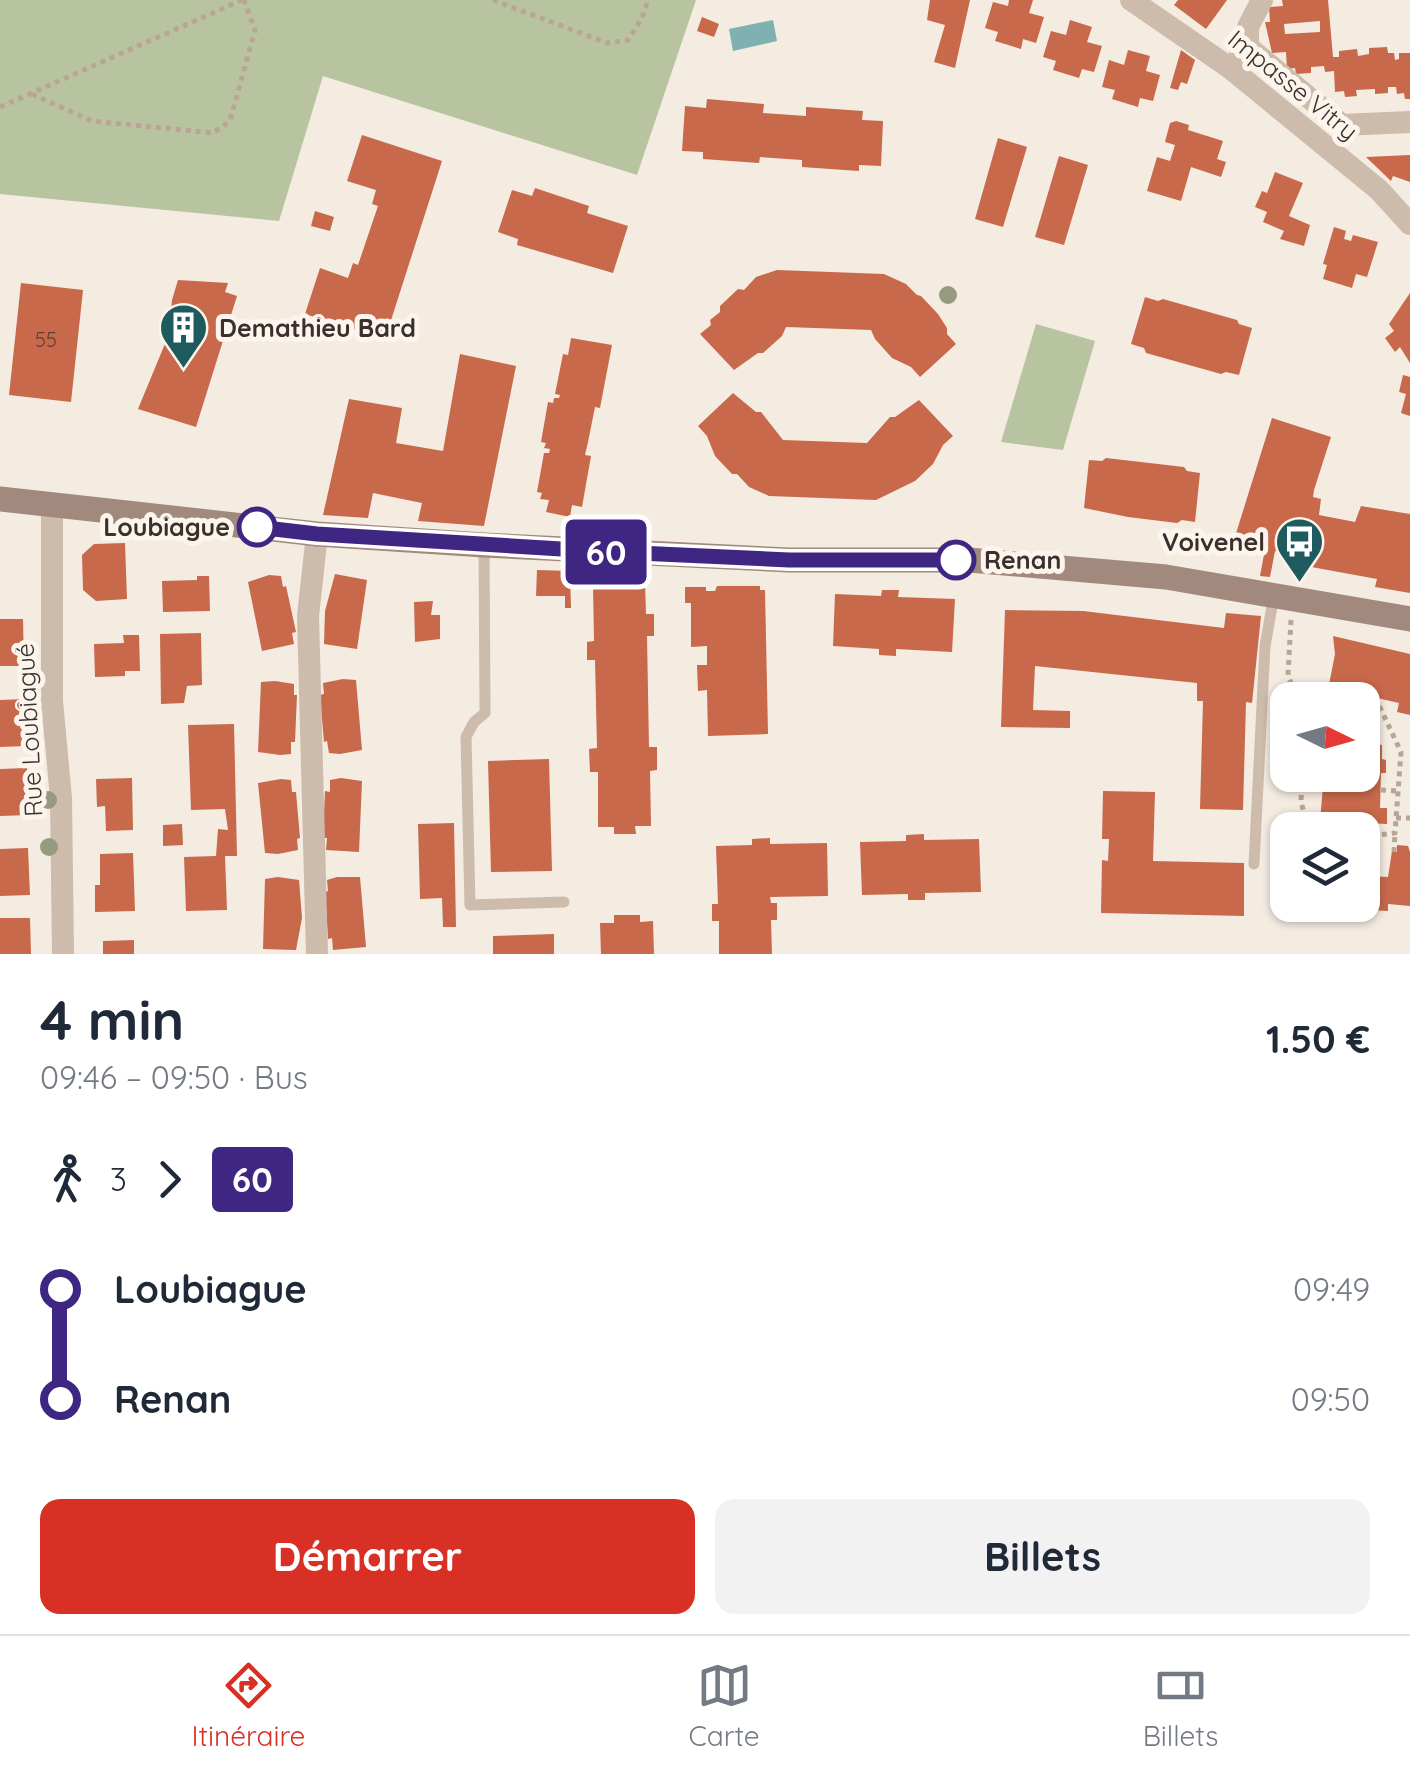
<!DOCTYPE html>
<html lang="fr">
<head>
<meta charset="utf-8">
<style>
	:root { --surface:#fff; --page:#f2f2f3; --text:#1f2937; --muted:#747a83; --line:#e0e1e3; --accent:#d93025 }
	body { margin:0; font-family:Quicksand,sans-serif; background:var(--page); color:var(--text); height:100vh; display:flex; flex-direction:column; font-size:38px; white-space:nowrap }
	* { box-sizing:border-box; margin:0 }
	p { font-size:32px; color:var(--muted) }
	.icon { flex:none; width:55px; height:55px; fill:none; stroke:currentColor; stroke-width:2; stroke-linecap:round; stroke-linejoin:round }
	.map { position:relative; height:954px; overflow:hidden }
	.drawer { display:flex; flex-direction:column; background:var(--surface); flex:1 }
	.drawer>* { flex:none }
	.badge { padding:0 20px; border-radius:8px; font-size:35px; line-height:65px }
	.needle { width:65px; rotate:95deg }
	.tools { position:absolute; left:1270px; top:682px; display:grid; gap:20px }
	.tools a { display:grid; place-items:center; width:110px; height:110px; border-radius:20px; background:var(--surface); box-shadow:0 2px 8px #0004; font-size:50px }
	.map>.badge { position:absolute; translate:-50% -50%; box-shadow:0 0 0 5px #fff }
	.legs { display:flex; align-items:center; gap:15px; height:110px; padding:0 40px; font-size:32px }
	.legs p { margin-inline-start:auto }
	.overview { display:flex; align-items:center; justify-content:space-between; height:170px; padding:0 40px }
	h1 { font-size:55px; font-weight:700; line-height:75px }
	.cta { display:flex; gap:20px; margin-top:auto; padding:20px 40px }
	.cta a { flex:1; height:115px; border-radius:20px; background:var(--accent); color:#fff; font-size:40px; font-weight:700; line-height:115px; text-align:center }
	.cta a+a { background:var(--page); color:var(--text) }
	ul { padding:0 40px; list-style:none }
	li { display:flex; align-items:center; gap:35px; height:110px; font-size:38px }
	li i { display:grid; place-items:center; width:15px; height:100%; margin:0 12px; background:currentColor }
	li i::after { content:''; width:25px; height:25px; margin:-12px; border:8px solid; border-radius:50%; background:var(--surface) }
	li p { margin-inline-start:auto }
	li:first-child i { background:linear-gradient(#0000 50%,currentColor 0) }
	li:last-child i { background:linear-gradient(currentColor 50%,#0000 0) }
	.dock { display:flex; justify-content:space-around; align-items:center; height:140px; border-top:2px solid var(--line); background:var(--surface); font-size:28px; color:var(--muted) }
	.dock a { display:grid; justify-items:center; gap:5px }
	.dock .selected { color:var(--accent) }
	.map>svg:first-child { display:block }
</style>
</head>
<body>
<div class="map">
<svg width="1410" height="954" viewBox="0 0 1410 954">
	<rect width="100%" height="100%" fill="#f4ebe1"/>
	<g fill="#b8c4a0">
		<polygon points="0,0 696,0 637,175 323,76 279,221 0,194"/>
		<polygon points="1036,324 1095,341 1063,450 1001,442"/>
	</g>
	<polygon fill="#7fb0b2" points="773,20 777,41 733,51 729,29"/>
	<g fill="#c8694b" fill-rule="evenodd">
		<polygon points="930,0 970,0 955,68 934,62 945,25 927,20"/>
		<polygon points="1009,0 1033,0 1029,13 1044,17 1036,43 1023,39 1021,49 995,41 998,32 985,28 993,2 1008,6"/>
		<polygon points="1178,0 1227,0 1206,29 1174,5"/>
		<path d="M1282 0H1328L1333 57H1339V51L1357 49 1358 56 1369 54V48L1387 47 1388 53H1394L1395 60 1399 59V53H1410V99H1405L1404 93 1397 94 1396 87H1388V93L1375 94V89L1356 90 1357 96 1345 97 1344 91 1335 92 1334 71 1325 72 1324 66 1311 67V73L1296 74 1295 68 1287 69 1286 52 1272 53 1265 22H1270L1269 7 1283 6ZM1320 21V32L1285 34 1284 24Z"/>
		<polygon points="702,17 719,24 714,37 697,31"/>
		<polygon points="1070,20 1092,27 1087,42 1102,46 1094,72 1082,69 1079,78 1053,70 1056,61 1043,57 1051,31 1066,35"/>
		<polygon points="1128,50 1150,56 1146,71 1160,75 1153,101 1140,98 1138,107 1112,99 1115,90 1102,87 1109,60 1124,65"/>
		<polygon points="1181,50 1195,60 1187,84 1181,82 1178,90 1170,88"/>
		<polygon points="707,99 764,104 763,113 806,116 806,107 863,111 862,120 883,121 881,166 859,165 859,171 802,167 802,160 760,157 759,163 703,159 703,152 682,151 685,106 706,108"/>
		<polygon points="1176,121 1189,125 1188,130 1223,141 1217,159 1226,162 1221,177 1191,167 1181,201 1147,191 1157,157 1170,161 1175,145 1165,142 1170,123"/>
		<polygon points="362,135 442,161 385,339 305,314 320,268 348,278 353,263 358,265 378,206 372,204 376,190 347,181"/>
		<polygon points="998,138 1027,147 1003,227 975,219"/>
		<polygon points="1410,155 1410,182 1393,176 1391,181 1366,157"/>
		<polygon points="1059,156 1088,165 1064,245 1035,237"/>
		<polygon points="1275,172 1303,183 1289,216 1310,225 1304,246 1280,239 1284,231 1263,222 1267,212 1255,207 1262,191 1267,193"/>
		<polygon points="535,188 589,206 587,213 628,226 613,273 517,245 518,239 498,232 512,190 532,196"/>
		<polygon points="315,211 334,217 330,231 311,226"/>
		<polygon points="1334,227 1346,231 1344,239 1351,241 1353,235 1378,242 1367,277 1356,274 1352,288 1323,279 1327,265 1323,264"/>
		<polygon points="777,270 884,274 906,284 917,295 921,296 938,314 947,328 947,334 956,344 920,377 911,367 892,358 875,339 871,330 786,327 782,336 763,353 758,353 734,370 700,334 711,325 710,320 720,312 720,306 738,289 744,290 756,277"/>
		<polygon points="178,280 228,283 225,292 237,296 196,427 138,409 169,334 172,300"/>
		<polygon points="21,283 83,290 71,402 9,395"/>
		<polygon points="1410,293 1410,363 1400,347 1395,352 1385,338 1394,331 1389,324"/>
		<polygon points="1145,297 1158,301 1163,299 1237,320 1239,324 1252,328 1239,375 1226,372 1221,374 1146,353 1144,348 1131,344"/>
		<polygon points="571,338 612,345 600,408 595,407 588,442 585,455 591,456 582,507 572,505 570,517 546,512 549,500 540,499 542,493 537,492 544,453 549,453 550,449 544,448 546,443 541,442 548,402 553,403 554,398 559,398 560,395 555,394 563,354 568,355"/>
		<polygon points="460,354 516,366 484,526 418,521 422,503 373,493 368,518 323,515 349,399 402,408 396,443 443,451"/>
		<polygon points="1403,375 1410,377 1410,416 1401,413 1406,394 1399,392"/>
		<polygon points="733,393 756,412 761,412 783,440 867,443 890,417 895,417 919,400 953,436 943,445 933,464 915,481 876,500 769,496 749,487 737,474 732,474 715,456 707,436 698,426"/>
		<polygon points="1272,418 1331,437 1314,490 1313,497 1321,499 1319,515 1355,522 1361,506 1410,514 1410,593 1375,587 1377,579 1295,564 1297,555 1275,551 1270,577 1260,576 1265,549 1233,543"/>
		<polygon points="1106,458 1184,467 1187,471 1200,473 1195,522 1182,520 1177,523 1128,517 1084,508 1089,460 1102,461"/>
		<polygon points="125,543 127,599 96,601 83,590 82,555 94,544"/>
		<polygon points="537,570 570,571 571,608 565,608 565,596 536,596"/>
		<polygon points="335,574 367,580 357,649 324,644 325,611"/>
		<polygon points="269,575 281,576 283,587 286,586 296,632 292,633 294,644 262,651 248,582"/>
		<polygon points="197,576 209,576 210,611 163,612 162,581 197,580"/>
		<polygon points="645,583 646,614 654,614 654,636 647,636 649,747 657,747 657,770 650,771 651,826 635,826 636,834 614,834 614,827 598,827 598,772 590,772 589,749 597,748 595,660 587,660 587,642 594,641 593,584"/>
		<polygon points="717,586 760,586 760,590 765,590 768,734 708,736 707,690 698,691 697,665 707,665 707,646 691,647 691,603 685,603 685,587 706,587 706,591 715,591"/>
		<polygon points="882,590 899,590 898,597 955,599 952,652 896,649 896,656 879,655 879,649 833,646 835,594 881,596"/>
		<polygon points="433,601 431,615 440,615 440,639 415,642 414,602"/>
		<polygon points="1005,610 1083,611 1224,628 1226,613 1261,616 1252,703 1246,702 1243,810 1200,809 1203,701 1197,701 1197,683 1035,666 1033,710 1070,711 1070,728 1001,727"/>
		<polygon points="0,619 23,619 24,666 0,666"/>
		<polygon points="201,633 202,685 187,686 184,703 161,704 160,634"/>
		<polygon points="123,635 139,635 140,671 125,671 125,676 95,677 94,644 124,643"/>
		<polygon points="1333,636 1410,654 1410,715 1397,712 1399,703 1377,698 1376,744 1382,745 1382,759 1386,760 1386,773 1381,773 1380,808 1387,808 1387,824 1320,821 1324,775 1362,775 1362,700 1326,700 1335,654"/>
		<polygon points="343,679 356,680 362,750 340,754 329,753 327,741 324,742 320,695 324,694 323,683"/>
		<polygon points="275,681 294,684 294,695 297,695 295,742 291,742 291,754 280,755 258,752 261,682"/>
		<polygon points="25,699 26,746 0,747 0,700"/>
		<polygon points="234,724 237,856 225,856 227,910 186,911 184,857 216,856 218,829 228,830 225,809 191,810 188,725"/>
		<polygon points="549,759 552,871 491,872 488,761"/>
		<polygon points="27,768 28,815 0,816 0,769"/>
		<polygon points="132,778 133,830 106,831 105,806 97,807 96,779"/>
		<polygon points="341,778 362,781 359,852 326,850 327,838 323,838 325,791 330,792 330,780"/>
		<polygon points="281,779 291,780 292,792 296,792 300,838 297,839 298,850 278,854 265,853 258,783"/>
		<polygon points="1103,791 1155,792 1153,861 1244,863 1244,916 1101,913 1102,860 1108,861 1109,839 1102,839"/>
		<polygon points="454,823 456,927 443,927 442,898 420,899 418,824"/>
		<polygon points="182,824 183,845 163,846 163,825"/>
		<polygon points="924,834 924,840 979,839 981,892 925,893 925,900 908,900 908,894 862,895 860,842 906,841 906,835"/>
		<polygon points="770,838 770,844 827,843 828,896 770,897 771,903 777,903 777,920 771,920 772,954 719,954 719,921 712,921 712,904 718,904 716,846 752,845 752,839"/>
		<polygon points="1397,845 1408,846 1410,852 1410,906 1388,904 1388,911 1366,910 1362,908 1362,859 1369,860 1370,876 1388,877 1392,851 1397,852"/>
		<polygon points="28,848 30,895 0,896 0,849"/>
		<polygon points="133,853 135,911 95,912 95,885 100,885 100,854"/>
		<polygon points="278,877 299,880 302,918 296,950 263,949 265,879"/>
		<polygon points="337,877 360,877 366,947 333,950 332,938 328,939 325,892 328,891 327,880"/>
		<polygon points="1291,905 1326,905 1326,915 1291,913"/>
		<polygon points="614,915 640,915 640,922 653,921 654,954 601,954 600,923 614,923"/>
		<polygon points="0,918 30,918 31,954 0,954"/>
		<polygon points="554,934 554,954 493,954 493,936"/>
		<polygon points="134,940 134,954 103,954 103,941"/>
	</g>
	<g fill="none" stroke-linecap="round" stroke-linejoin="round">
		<g stroke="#b9a596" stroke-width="5" stroke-dasharray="5 5" stroke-linecap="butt">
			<polyline points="493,0 607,43 628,40 642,18 648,0"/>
			<polyline points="32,94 92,121 213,133 230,121 255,30 244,0"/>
			<polyline points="0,107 242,0"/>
			<polyline points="1291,620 1288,675 1297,700"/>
			<polyline points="1302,775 1301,802 1309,830"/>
			<polyline points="1381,790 1398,791"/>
			<polyline points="1396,818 1410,818"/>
			<polyline points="1362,837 1395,833 1401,752 1377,701"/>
			<polyline points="1394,852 1395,833"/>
		</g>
		<g stroke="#cdbbac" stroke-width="11">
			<polyline points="484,545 485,713 474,722 466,737 470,905 564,902"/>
			<polyline points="1254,864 1265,646 1274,595"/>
		</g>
		<g stroke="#cdbbac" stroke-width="22">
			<polyline points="1131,0 1230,68 1379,190 1410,224"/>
			<polyline points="1248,47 1342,125 1410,122"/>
			<polyline points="1240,55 1248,47 1248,27 1262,0"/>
			<polyline points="52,504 52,701 61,798 63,954"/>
			<polyline points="317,534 308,616 317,954"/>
		</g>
		<polyline stroke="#a18a7d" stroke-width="25" points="0,499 317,534 484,545 789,560 969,560 1166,577 1410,619"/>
	</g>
	<g fill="#969b7f">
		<circle cx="948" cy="295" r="9"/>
		<circle cx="48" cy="800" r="9"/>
		<circle cx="49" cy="847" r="9"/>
	</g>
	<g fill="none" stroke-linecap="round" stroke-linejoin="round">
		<defs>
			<polyline id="line-1" points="257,527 317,534 594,551 789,560 956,560"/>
		</defs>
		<use href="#line-1" stroke="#fff" stroke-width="22"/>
		<use href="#line-1" stroke="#3f2682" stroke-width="15"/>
	</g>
	<defs>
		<symbol id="building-pin" viewBox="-11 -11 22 30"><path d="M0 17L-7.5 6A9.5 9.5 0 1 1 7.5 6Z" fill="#1f5a5e" stroke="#fbf5ee"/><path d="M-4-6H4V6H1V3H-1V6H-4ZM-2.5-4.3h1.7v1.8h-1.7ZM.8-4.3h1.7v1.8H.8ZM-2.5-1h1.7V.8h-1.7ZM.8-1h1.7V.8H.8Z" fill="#fff"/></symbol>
		<symbol id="bus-pin" viewBox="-11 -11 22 30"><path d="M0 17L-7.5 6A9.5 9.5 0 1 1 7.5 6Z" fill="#1f5a5e" stroke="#fbf5ee"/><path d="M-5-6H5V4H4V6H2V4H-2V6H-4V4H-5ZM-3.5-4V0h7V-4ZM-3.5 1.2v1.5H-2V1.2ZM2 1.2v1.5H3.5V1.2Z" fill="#fff"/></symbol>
	</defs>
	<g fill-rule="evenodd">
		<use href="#building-pin" x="156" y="300" width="55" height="75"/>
		<use href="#bus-pin" x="1272" y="514" width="55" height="75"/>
	</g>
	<g fill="#fff" stroke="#3f2682" stroke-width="5">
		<circle cx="257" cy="527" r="18"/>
		<circle cx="956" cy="560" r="18"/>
	</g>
	<g text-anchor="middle" stroke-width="10" stroke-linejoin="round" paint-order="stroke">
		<g font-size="20" fill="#5e3e33">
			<text x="46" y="347">55</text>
		</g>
		<g font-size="25" fill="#3b302b" stroke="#fbf5ee">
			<text transform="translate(1293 85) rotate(39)" y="9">Impasse Vitry</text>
			<text transform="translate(29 730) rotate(-93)" y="9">Rue Loubiagué</text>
		</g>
		<g font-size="25" font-weight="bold" fill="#3b302b" stroke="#fbf5ee" text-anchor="start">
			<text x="219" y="337">Demathieu Bard</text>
			<text x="1265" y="551" text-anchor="end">Voivenel</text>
		</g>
		<g font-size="25" font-weight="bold" fill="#3b302b" stroke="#fbf5ee" text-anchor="end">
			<text x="230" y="536">Loubiague</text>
			<text x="984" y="569" text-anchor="start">Renan</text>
		</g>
	</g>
</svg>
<div class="tools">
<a><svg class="needle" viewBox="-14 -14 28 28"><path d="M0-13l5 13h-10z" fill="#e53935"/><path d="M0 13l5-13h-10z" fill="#747a83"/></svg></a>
<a><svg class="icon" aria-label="layers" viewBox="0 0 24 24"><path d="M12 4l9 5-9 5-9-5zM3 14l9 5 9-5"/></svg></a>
</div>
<b class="badge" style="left:606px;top:552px;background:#3f2682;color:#fff">60</b>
</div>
<section class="drawer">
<div class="overview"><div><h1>4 min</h1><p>09:46 – 09:50 · Bus</p></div><b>1.50 €</b></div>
<div class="legs"><svg class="icon" aria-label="walk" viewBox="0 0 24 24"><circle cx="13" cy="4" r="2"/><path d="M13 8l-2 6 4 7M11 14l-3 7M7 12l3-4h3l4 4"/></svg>3<svg class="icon" aria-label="forward" viewBox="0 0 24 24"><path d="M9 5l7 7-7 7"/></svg><b class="badge" style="background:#3f2682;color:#fff">60</b></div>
<ul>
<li><i style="color:#3f2682"></i><b>Loubiague</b><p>09:49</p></li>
<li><i style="color:#3f2682"></i><b>Renan</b><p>09:50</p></li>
</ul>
<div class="cta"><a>Démarrer</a><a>Billets</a></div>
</section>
<nav class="dock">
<a class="selected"><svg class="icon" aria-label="directions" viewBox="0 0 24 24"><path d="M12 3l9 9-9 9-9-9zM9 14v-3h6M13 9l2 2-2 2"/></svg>Itinéraire</a>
<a><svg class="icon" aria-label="map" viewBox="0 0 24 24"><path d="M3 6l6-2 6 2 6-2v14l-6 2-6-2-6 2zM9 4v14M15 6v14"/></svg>Carte</a>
<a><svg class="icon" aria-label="tickets" viewBox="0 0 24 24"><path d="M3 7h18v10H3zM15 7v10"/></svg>Billets</a>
</nav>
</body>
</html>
